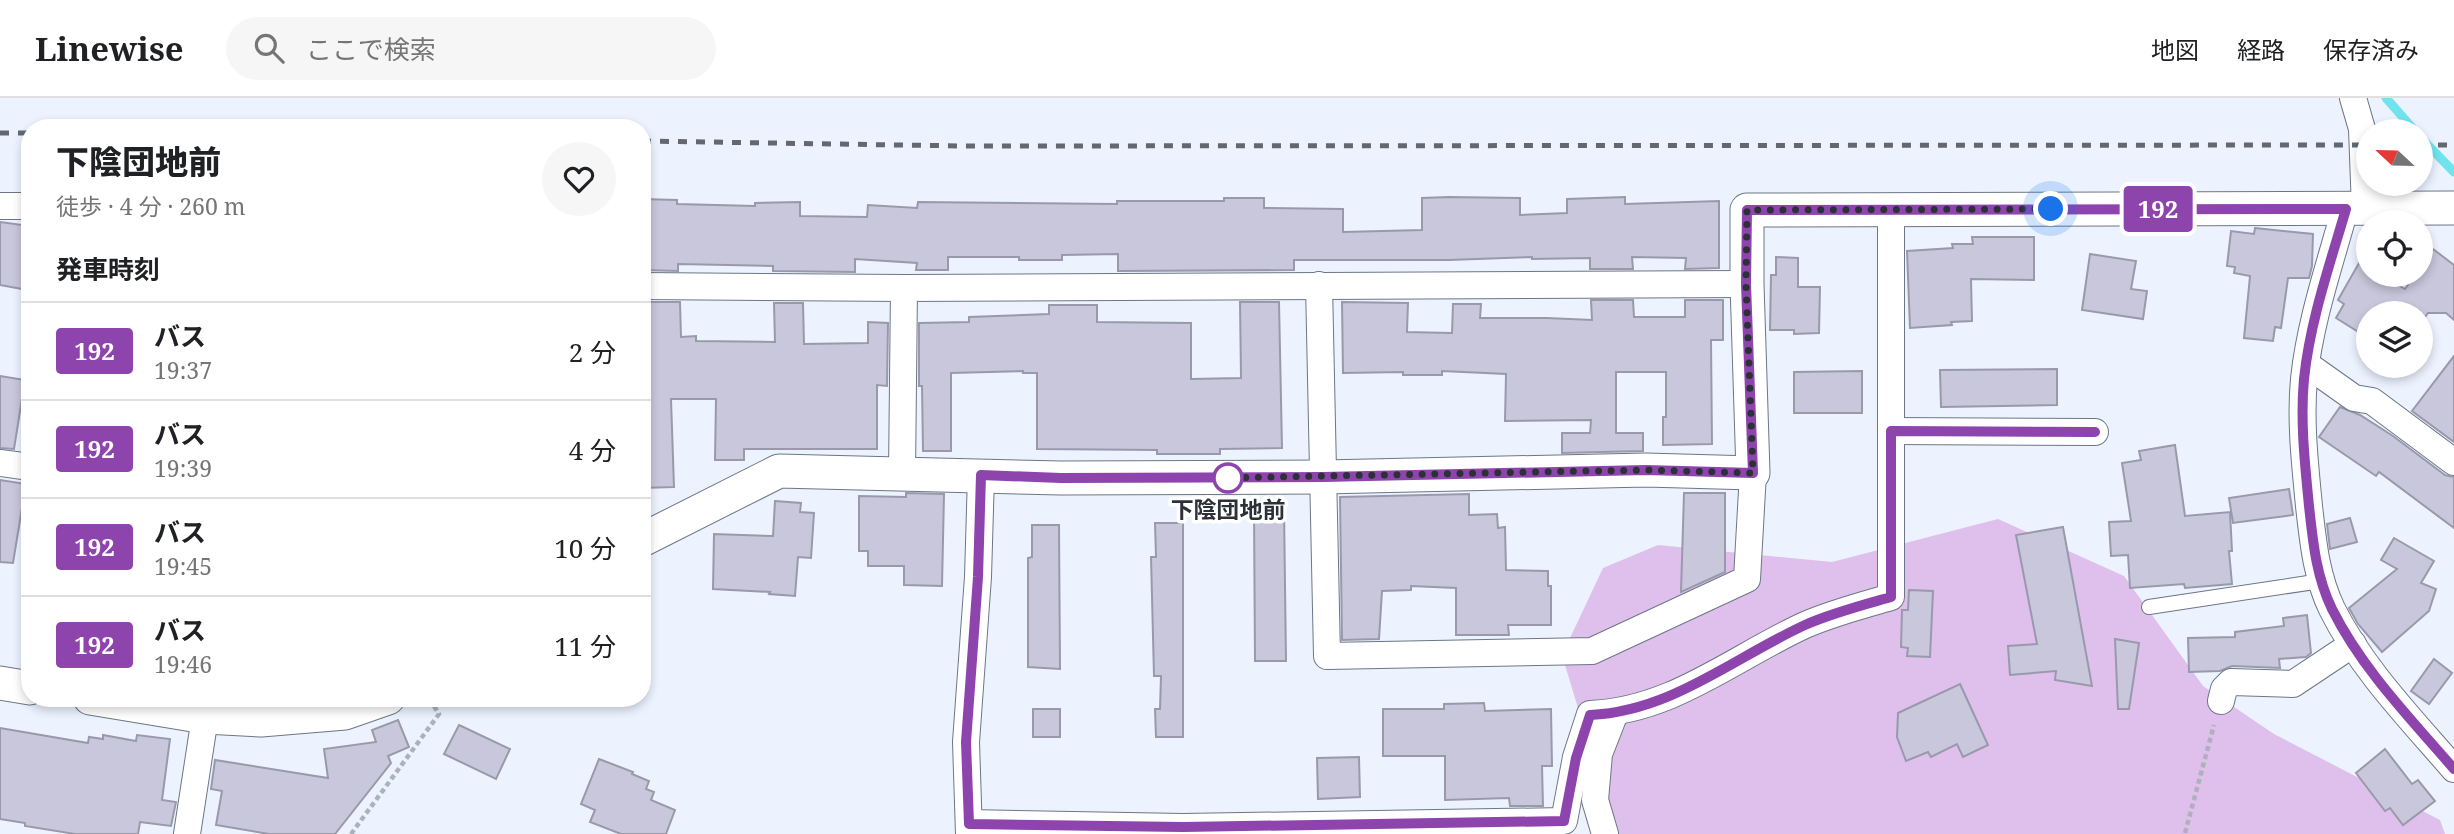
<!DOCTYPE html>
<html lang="ja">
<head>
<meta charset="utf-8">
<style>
	:root { --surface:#fff; --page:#f6f6f6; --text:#202124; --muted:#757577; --line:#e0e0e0 }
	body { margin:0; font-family:"Noto Serif","Noto Sans JP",serif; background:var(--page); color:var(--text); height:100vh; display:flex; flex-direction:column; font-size:26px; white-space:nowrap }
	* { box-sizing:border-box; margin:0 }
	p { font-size:23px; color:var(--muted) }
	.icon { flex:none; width:38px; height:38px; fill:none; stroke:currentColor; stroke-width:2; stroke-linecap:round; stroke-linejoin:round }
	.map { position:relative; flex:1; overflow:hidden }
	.sheet { position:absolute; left:21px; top:21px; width:630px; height:588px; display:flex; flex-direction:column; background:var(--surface); border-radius:28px; box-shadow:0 4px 10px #0003 }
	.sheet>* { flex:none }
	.badge { padding:0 14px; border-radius:5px; font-size:24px; line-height:46px }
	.needle { width:46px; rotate:292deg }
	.controls { position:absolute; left:2356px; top:21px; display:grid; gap:14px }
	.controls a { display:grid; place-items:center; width:77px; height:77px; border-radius:50%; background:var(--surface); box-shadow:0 4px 10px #0003; font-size:35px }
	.you { position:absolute; width:35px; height:35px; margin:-18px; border:5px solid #fff; border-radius:50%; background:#1a73e8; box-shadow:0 0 0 10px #1a73e833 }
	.map>.badge { position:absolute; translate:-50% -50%; box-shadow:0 0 0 4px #fff }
	h2 { padding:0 35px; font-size:26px; line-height:63px }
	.round { display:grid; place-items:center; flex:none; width:74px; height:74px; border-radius:37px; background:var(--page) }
	.head { display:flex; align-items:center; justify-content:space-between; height:119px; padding:0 35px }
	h1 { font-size:33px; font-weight:800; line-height:52px }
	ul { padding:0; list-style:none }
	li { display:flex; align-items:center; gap:21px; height:98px; padding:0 35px; border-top:2px solid var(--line) }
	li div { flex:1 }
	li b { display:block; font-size:26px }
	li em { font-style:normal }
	li .badge { min-width:77px; font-weight:700; text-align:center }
	header { display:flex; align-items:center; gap:42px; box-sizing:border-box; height:98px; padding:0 35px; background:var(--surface); border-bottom:2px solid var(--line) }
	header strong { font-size:33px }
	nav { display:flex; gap:38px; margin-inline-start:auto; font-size:24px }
	.search { width:490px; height:63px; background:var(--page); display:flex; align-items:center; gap:18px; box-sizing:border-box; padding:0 24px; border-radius:38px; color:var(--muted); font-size:26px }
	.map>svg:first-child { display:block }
</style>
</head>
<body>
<header>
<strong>Linewise</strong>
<div class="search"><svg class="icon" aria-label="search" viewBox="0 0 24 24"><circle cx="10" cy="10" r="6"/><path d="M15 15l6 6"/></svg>ここで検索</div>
<nav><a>地図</a><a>経路</a><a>保存済み</a></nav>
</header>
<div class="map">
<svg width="2454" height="736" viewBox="0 0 2454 736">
	<rect width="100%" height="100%" fill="#ecf3ff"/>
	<polygon fill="#dfbfeb" points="1998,421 2124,478 2203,588 2274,636 2440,722 2445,736 1616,736 1562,557 1603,470 1658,447 1832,464"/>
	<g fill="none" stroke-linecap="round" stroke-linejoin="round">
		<g stroke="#70e4ee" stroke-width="9">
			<polyline points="2386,0 2415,33"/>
			<polyline points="2420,39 2454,74"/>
		</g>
	</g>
	<g fill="#c8c7db" stroke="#9a99ac" stroke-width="2">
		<polygon points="1449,99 1520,100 1520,117 1567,115 1567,101 1625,99 1625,106 1719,103 1719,170 1685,171 1686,160 1632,159 1633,171 1590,171 1590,160 1532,161 1532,159 1449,162 1294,162 1294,172 1118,173 1118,156 1062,157 1062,162 1019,162 1019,159 948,159 948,172 916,172 917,165 855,161 855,174 773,173 773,168 678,166 678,173 642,172 642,101 677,102 677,106 755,108 755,105 800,104 800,118 867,119 868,107 917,110 918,104 1117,106 1117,103 1224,103 1224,100 1264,100 1264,110 1343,111 1343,134 1422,132 1422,100"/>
		<polygon points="0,124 30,128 22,191 0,187"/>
		<polygon points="2255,130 2313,136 2312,168 2309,180 2288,180 2281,230 2275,229 2273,243 2244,240 2250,178 2234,175 2235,169 2227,168 2231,133 2254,136"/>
		<polygon points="1972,139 2034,139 2034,182 1971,181 1972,223 1951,224 1952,227 1910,230 1907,153 1953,150 1952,146 1973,146"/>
		<polygon points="2433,151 2454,167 2454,222 2446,215 2428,215 2423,222 2420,220 2420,215 2368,215 2368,240 2336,220 2344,206 2338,202 2359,165 2366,169 2368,166 2368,177 2380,177 2405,191 2415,177 2420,177 2420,170"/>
		<polygon points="2090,156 2136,163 2131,191 2147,193 2143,221 2082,212"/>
		<polygon points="1776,159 1798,160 1798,189 1820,189 1819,235 1794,236 1794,232 1770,232 1771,177 1776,177"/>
		<polygon points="1591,202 1633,202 1634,219 1685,219 1685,202 1723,202 1723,242 1711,242 1712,346 1663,347 1663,319 1666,319 1666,274 1616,274 1616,335 1643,335 1643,353 1562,355 1562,335 1590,335 1591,322 1505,323 1506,276 1442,273 1442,277 1403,277 1403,274 1343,275 1342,204 1408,205 1407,234 1452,235 1453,206 1481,206 1480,220 1547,220 1592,222"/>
		<polygon points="642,204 680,204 681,239 696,238 696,243 775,244 774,205 803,205 804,246 868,245 868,224 888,225 887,288 877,287 877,351 744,351 744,362 715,362 716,301 671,301 674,389 642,390 642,327 649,326 650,239 642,239"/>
		<polygon points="1240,204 1279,204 1282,350 1220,351 1220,356 1157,356 1157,352 1037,351 1037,275 1023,275 1023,273 951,275 951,353 923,353 922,288 919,288 919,225 969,224 969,219 1049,216 1049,207 1097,207 1097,224 1191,225 1191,281 1241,280"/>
		<polygon points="2454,258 2454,344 2412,313"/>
		<polygon points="2057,271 2057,307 1941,309 1940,272"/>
		<polygon points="1862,273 1862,315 1794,315 1794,274"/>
		<polygon points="0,278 25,282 14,351 0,350"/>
		<polygon points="2340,309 2360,317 2393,338 2445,377 2454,379 2454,430 2379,374 2376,378 2319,339"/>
		<polygon points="2175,347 2185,418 2230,414 2232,453 2229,453 2232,486 2185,490 2184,486 2130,490 2128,457 2111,458 2109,424 2131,423 2122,365 2141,362 2139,353"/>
		<polygon points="0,382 26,386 13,465 0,464"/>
		<polygon points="2289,391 2293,417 2233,425 2229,400"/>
		<polygon points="906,395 944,396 942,488 904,487 904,468 868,468 868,453 859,453 859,398 906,399"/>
		<polygon points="1684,395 1725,395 1725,474 1681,494"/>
		<polygon points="1469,396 1469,417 1497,416 1498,430 1505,429 1506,472 1548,473 1548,488 1551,488 1551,527 1508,527 1509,537 1456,537 1456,490 1411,488 1411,492 1382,493 1379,541 1342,542 1340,399"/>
		<polygon points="775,403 801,405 800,414 814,415 811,460 798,459 795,498 769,496 770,494 713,491 714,436 773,438"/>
		<polygon points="1284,411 1286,563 1255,563 1254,412"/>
		<polygon points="2350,420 2357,444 2330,451 2327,426"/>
		<polygon points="1155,425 1183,425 1183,639 1156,639 1155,611 1160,611 1161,578 1154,578 1151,459 1156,459"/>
		<polygon points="1032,427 1059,427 1060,571 1028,569 1028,460 1032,459"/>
		<polygon points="2063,429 2092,588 2055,582 2056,573 2010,577 2008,548 2037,546 2016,437"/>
		<polygon points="2394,440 2434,463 2421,485 2436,491 2429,513 2382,554 2358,526 2349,510 2397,471 2381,462"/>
		<polygon points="1909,492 1933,493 1930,559 1907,558 1908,550 1901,549 1902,512 1908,512"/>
		<polygon points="2307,517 2311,555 2306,559 2279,561 2280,570 2232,568 2220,573 2189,574 2188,540 2235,539 2235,534 2284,528 2283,520"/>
		<polygon points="2115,541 2139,545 2129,611 2118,611"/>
		<polygon points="2434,561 2452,575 2429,606 2411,593"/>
		<polygon points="1960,586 1988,647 1963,659 1957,646 1931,659 1928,654 1906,663 1897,639 1898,615"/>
		<polygon points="1484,605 1485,613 1551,611 1552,668 1542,668 1543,708 1510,708 1509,700 1445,702 1445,658 1383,658 1383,611 1444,611 1444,606"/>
		<rect x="1033" y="611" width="27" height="28"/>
		<polygon points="398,622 409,649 388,658 391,665 335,736 269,736 216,727 222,693 211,691 215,662 328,680 324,651 376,644 372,632"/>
		<polygon points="459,627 510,651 496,681 444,656"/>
		<polygon points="0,630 88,645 89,639 103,641 103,637 136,643 137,637 170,641 162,702 176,704 171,728 140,724 138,736 75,736 25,728 25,725 0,721"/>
		<polygon points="2385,651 2412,686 2418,682 2435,703 2403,727 2390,710 2385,713 2356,675"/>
		<polygon points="1359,659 1360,699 1318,701 1317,660"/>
		<polygon points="599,661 633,674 632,676 649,683 646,691 654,694 651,702 675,712 666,736 621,736 590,724 595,712 581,706"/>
	</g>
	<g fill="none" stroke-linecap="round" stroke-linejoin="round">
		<defs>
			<polyline id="service" points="2149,509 2321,483"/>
			<g id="minor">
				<polyline points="2353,0 2362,31 2365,111"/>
				<polyline points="0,108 30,108"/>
				<path d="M2345 111C2330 166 2310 223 2304 281 2300 323 2305 366 2309 408 2313 443 2316 478 2332 511 2362 571 2410 620 2454 671"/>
				<polyline points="1319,187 1327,558 1592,553 1747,481 1753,375"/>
				<polyline points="642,188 904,190 1747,186"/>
				<polyline points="2306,266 2354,300 2372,303 2454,364"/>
				<polyline points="1891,333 2095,334"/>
				<polyline points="0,365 30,369"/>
				<polyline points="902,376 904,190"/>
				<polyline points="2221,603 2224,591 2231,584 2293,586 2353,546"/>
				<path d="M969 725 1183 729 1564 723 1576 659 1590 616C1672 613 1733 560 1805 527 1832 515 1863 507 1891 499V112"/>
				<polyline points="187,736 205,619"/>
				<polyline points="969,736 966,644 978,479 981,377"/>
				<polyline points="1605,736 1595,702 1599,656 1615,615"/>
			</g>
			<g id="tertiary">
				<polyline points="642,442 779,373 1061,380 1323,379 1646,372 1753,375 1747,186 1747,112 2454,110"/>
				<polyline points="0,585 30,590"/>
				<polyline points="90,600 205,619 261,622 345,615 388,600"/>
			</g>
		</defs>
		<use href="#service" stroke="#6c7686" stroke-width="16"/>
		<use href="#minor" stroke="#6c7686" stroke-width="28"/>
		<use href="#tertiary" stroke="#6c7686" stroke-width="35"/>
		<g stroke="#acb2bc" stroke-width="4.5" stroke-dasharray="5 3.5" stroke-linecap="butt">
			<polyline points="2185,735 2214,627"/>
			<polyline points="351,736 439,616 429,600"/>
		</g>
		<use href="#service" stroke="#fff" stroke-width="14"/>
		<use href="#minor" stroke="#fff" stroke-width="26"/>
		<use href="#tertiary" stroke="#fff" stroke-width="33"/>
		<g stroke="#636870" stroke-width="5" stroke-dasharray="9 9" stroke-linecap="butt">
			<polyline points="0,35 30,35"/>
			<polyline points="642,43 964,48 2368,47"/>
			<polyline points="2420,47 2454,47"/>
		</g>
	</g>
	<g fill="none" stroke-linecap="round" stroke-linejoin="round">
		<defs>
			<path id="line" d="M2095 334 1891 333V499C1863 507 1832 515 1805 527 1733 560 1672 613 1590 617L1576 660 1564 723 1183 729 969 726 966 644 978 479 981 377 1061 380 1323 379 1646 372 1753 375 1746 186 1747 112 2346 111C2330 166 2310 223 2304 281 2300 323 2305 366 2309 408 2313 444 2316 478 2332 511 2362 571 2410 620 2454 671"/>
		</defs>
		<use href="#line" stroke="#fff" stroke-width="16"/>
		<use href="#line" stroke="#8e44ad" stroke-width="10"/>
		<polyline stroke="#2c3037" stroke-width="7" stroke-dasharray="0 12.6" points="1228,380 1218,380 1646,372 1753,375 1746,186 1747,112 2051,111"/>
	</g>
	<circle fill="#fff" stroke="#8e44ad" stroke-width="3.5" cx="1228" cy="380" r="14"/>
	<g text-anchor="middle" stroke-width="7" stroke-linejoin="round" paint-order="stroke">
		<g font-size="23" font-weight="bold" fill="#2c3037" stroke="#fff">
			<text x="1228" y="420">下陰団地前</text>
		</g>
	</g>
</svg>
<div class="controls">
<a><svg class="needle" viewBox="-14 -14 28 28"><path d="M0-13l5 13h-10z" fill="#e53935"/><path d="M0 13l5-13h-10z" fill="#757577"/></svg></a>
<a><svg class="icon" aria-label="locate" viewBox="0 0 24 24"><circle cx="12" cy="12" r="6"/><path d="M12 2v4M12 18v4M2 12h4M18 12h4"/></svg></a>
<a><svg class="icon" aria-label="layers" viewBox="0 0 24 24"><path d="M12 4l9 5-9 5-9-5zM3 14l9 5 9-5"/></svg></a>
</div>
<div class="you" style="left:2051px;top:111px"></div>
<b class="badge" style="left:2158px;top:111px;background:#8e44ad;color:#fff">192</b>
<section class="sheet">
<div class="head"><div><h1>下陰団地前</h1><p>徒歩 · 4 分 · 260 m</p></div><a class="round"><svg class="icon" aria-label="heart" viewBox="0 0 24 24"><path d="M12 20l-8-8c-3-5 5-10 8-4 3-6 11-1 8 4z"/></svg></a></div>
<h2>発車時刻</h2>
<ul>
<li><span class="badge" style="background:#8e44ad;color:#fff">192</span><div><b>バス</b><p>19:37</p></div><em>2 分</em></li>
<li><span class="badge" style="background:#8e44ad;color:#fff">192</span><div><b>バス</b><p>19:39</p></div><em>4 分</em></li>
<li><span class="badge" style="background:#8e44ad;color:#fff">192</span><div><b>バス</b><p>19:45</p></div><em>10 分</em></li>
<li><span class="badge" style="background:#8e44ad;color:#fff">192</span><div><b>バス</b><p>19:46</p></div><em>11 分</em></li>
</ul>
</section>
</div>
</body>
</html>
